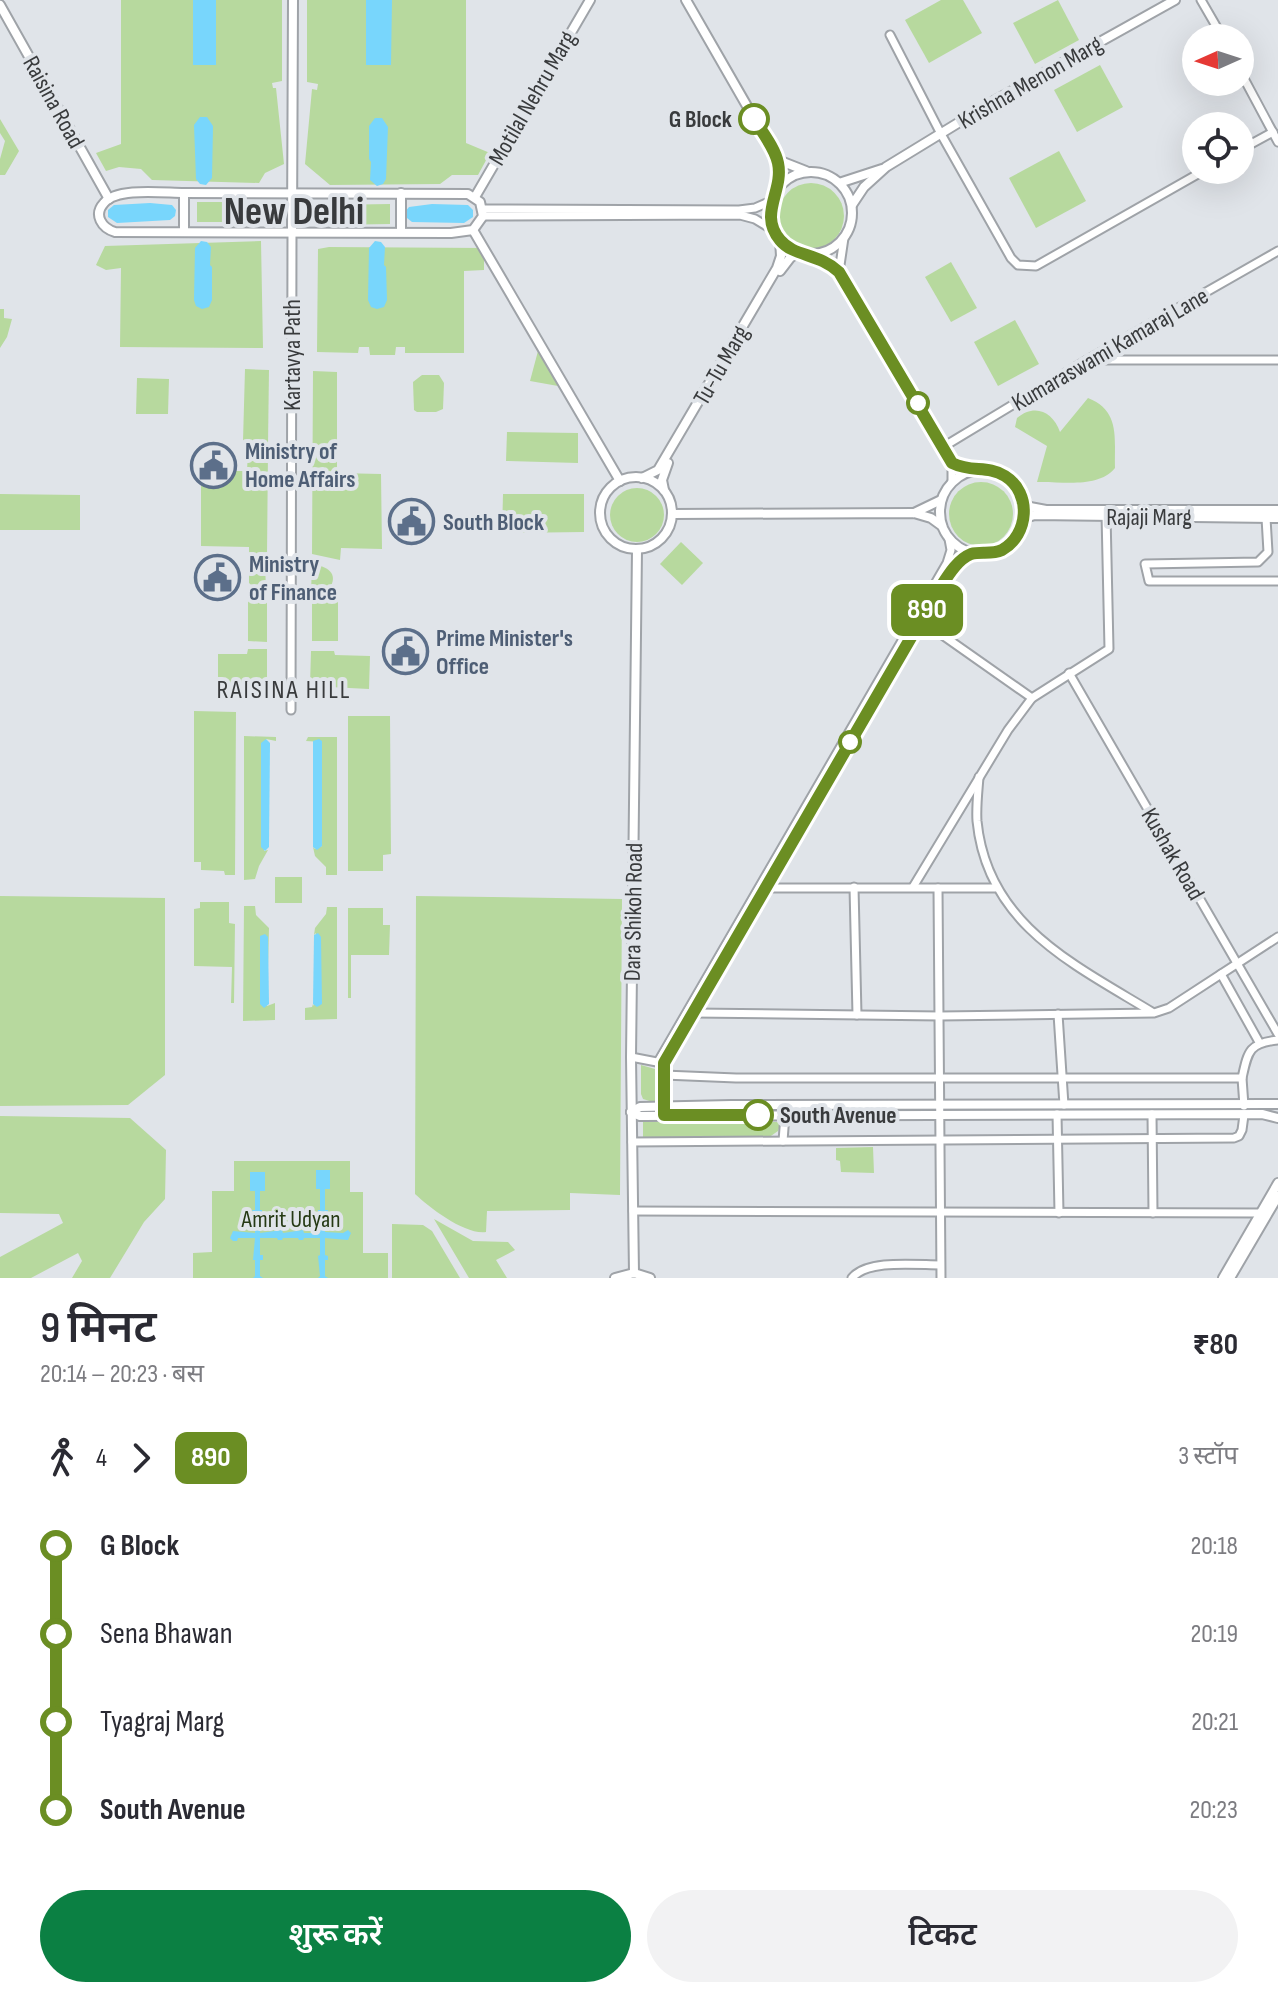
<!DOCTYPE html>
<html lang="hi">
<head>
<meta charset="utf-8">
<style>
	:root { --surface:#fff; --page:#f2f2f3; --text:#2b2b33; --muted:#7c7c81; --accent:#0b8043 }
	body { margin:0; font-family:"Sofia Sans Condensed","Noto Sans Devanagari",sans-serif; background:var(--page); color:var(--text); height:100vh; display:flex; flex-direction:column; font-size:30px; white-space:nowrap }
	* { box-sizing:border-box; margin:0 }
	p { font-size:26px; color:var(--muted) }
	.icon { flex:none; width:44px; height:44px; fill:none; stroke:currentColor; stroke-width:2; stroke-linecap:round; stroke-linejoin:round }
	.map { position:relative; height:1278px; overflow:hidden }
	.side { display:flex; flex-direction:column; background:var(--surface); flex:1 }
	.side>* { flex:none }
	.badge { padding:0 16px; border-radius:12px; font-size:28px; line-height:52px }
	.needle { width:52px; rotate:267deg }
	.fabs { position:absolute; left:1182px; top:24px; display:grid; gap:16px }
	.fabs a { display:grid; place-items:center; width:72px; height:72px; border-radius:50%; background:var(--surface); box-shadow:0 8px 32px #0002; font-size:40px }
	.map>.badge { position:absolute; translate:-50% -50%; box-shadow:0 0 0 4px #fff }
	.legs { display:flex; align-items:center; gap:12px; height:88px; padding:0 40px; font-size:26px }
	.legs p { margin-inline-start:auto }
	.headline { display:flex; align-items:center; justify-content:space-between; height:136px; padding:0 40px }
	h1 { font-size:44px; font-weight:600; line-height:60px }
	.cta { display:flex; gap:16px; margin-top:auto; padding:16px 40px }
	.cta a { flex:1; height:92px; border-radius:48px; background:var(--accent); color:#fff; font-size:32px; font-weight:600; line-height:92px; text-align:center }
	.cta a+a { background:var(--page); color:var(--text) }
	ul { padding:0 40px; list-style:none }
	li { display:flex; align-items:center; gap:28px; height:88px; font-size:30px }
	li i { display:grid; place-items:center; width:12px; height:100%; margin:0 10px; background:currentColor }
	li i::after { content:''; width:20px; height:20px; margin:-10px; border:6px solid; border-radius:50%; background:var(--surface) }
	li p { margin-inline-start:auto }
	li:first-child i { background:linear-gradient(#0000 50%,currentColor 0) }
	li:last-child i { background:linear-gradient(currentColor 50%,#0000 0) }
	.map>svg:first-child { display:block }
</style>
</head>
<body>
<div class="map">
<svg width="1278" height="1278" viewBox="0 0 1278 1278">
	<rect width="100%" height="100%" fill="#e0e4e9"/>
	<g fill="#b7d99e">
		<polygon points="121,0 282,0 282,81 272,83 273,88 276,88 284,164 265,173 259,183 152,180 141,169 119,167 106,171 96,153 121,144"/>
		<polygon points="307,0 466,0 466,143 490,153 478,175 452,175 440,184 330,185 305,164 312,89 317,90 318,84 307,82"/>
		<polygon points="941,0 963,0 982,33 929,63 905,20"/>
		<polygon points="1058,0 1079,40 1035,64 1013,23"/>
		<polygon points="1100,65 1123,107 1077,132 1054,90"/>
		<polygon points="0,119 19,151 5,175 0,175 0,159 5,141 0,133"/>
		<polygon points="1059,151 1086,201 1036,228 1009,178"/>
		<circle cx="811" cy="216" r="33"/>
		<rect x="197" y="202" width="60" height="20"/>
		<polygon points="390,204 390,224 329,225 329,205"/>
		<polygon points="261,241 263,348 120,347 121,268 106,270 96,265 105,246"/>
		<polygon points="329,247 484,248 484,270 464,271 464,353 405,353 405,347 396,347 395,355 370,355 369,347 359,347 358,353 317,352 318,249"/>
		<polygon points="951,262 977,308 951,322 925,277"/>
		<polygon points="0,309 4,309 4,318 12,319 7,337 0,348"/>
		<polygon points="1015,320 1039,364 998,386 974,342"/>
		<polygon points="538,351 558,386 530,381"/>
		<polygon points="245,369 269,370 268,444 252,445 243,441"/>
		<polygon points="313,371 337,372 337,473 381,474 382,549 341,548 340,560 312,554"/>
		<polygon points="422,375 439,375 444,383 443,409 436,412 417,412 414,410 413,382"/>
		<polygon points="137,378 169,379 168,414 136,414"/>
		<path d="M1088 398C1121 411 1114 439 1115 468 1098 489 1061 481 1037 482L1047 446 1015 427 1017 418C1035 403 1053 412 1060 432Z"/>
		<polygon points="507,432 578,433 578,463 506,461"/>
		<polygon points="248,451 268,451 267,555 249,559 249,547 201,546 201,471 247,471"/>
		<circle cx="981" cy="514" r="32"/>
		<circle cx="637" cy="515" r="27"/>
		<polygon points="0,494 80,495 80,530 0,530"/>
		<polygon points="503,494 584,494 584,532 502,533"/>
		<polygon points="681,542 703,563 682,585 660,564"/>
		<polygon points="258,563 265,563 266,590 257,590 249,583 249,572"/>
		<path d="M312 564C326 566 340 573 329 589L311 592Z"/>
		<polygon points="248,594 267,601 267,642 248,641"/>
		<polygon points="338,597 338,641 312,641 312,600"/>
		<polygon points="248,649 267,649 267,684 253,689 218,690 218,654 247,654"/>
		<polygon points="311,651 334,651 335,655 370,656 369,689 310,686"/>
		<polygon points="194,711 236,712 235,875 225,875 224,871 201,870 201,862 194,862"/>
		<polygon points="348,716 390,716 391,854 383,855 383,871 348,871"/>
		<polygon points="244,736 276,737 276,741 266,739 264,851 268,850 259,866 255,879 244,880"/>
		<polygon points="308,737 337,737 337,875 326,875 326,867 315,856 313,847 315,849 322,846 322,742 306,741"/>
		<rect x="275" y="877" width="27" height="26"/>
		<polygon points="0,896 165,898 165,1075 128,1105 0,1106"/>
		<path d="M416 896 622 899 620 1195 570 1193V1210L487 1211 486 1232C465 1235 430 1208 415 1194Z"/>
		<polygon points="200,902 229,902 229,923 235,924 234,1003 231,1003 232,967 194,966 194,909 200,908"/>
		<polygon points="244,906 255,906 256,915 269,928 267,1006 275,1003 275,1020 243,1021"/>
		<polygon points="327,907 337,907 337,1019 305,1020 305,1008 312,1007 313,1004 314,1006 316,933 314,935 315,928 326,914"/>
		<polygon points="348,908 383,908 383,925 390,925 389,955 351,955 351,998 348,998"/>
		<polygon points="641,1065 655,1069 657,1072 657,1100 653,1102 643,1099 641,1094"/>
		<polygon points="0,1116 130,1118 166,1150 165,1199 144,1222 110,1278 72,1278 82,1261 78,1253 31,1278 0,1278 0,1257 63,1223 59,1214 0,1213"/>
		<polygon points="643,1122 781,1122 778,1131 768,1138 643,1138"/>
		<polygon points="873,1147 874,1173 841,1172 840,1161 836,1160 836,1148"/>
		<polygon points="234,1161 350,1161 350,1192 363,1192 363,1253 388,1253 388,1278 193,1278 193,1253 212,1252 212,1191 234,1191"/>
		<polygon points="434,1219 473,1241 508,1242 515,1250 496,1260 507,1278 469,1278"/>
		<polygon points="392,1224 423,1225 432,1231 460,1278 392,1278"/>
	</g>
	<g fill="#78d6fc">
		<rect x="193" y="0" width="23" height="65"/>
		<polygon points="366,0 392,0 391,65 366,65"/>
		<polygon points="200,117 207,117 213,126 212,178 206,185 200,184 196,179 194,125"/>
		<polygon points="375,118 382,118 388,127 386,179 383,184 377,186 370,180 371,162 369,159 369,126"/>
		<polygon points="150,203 172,205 176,210 175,216 170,220 117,223 108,217 108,210 114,205"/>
		<polygon points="432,204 468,205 473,210 473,217 464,223 412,222 407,218 405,212 409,207"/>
		<polygon points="201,241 207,242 211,247 210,265 212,267 212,300 209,307 202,309 196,306 194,300 195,248"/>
		<polygon points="375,241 381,242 385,247 384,265 386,267 387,300 384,307 377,309 371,307 368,300 369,248"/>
		<polygon points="266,739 270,743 269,847 265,851 261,847 261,743"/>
		<polygon points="319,739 322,741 322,846 317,850 313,847 313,741"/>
		<polygon points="318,933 321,937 322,1004 317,1007 313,1004 314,935"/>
		<polygon points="265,934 268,937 269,1004 264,1008 260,1004 260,936"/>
		<polygon points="316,1170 330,1170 330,1189 325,1189 325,1210 328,1210 325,1232 343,1233 348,1230 351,1233 348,1240 325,1238 325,1255 328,1256 328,1260 325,1260 325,1276 328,1278 318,1278 320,1276 318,1256 320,1255 320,1238 304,1238 303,1240 299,1240 298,1238 283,1238 282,1240 278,1240 277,1238 260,1238 260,1255 263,1255 263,1260 260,1260 260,1276 263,1278 253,1278 255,1276 255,1260 253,1260 255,1238 238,1238 237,1241 233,1241 230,1238 233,1231 255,1233 255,1215 252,1210 255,1210 255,1191 250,1191 250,1172 265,1172 265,1191 260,1191 260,1210 262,1210 260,1233 282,1230 283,1233 303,1230 304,1233 320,1233 320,1215 318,1215 318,1210 320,1210 320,1189 316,1189"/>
	</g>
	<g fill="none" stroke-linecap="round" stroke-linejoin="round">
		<defs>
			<g id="minor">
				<polyline points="1201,0 1223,38"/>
				<polyline points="890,35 941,134 1011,258 1018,265 1036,266 1205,170"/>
				<polyline points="1240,71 1278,142"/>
				<polyline points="1240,150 1273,132"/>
				<polyline points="482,209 739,210 755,208 771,201"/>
				<polyline points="483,216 740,215 755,219 773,230"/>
				<polyline points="811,254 839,272 952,463 952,482"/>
				<polyline points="839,272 844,238"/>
				<polyline points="1090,360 1278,360"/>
				<polyline points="943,447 1087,360 1278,251"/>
				<polyline points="952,463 964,470 973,470"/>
				<polyline points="1266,518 1268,552 1258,562 1145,564 1149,581 1278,581"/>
				<polyline points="921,620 1032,698"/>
				<polyline points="1069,673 1278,1034"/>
				<polyline points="291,710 292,232"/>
				<path d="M979 777C978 791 976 807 977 821 987 924 1073 964 1152 1012"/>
				<polyline points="854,887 857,1015"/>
				<polyline points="913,887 1008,730 1032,698 1109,649 1106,514"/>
				<polyline points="765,888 995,888"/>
				<polyline points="938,888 941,1278"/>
				<polyline points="1221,974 1259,1042"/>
				<polyline points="693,1013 940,1016 1154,1013 1169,1008 1278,937"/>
				<polyline points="1058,1014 1064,1105"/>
				<polyline points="631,1057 662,1063"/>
				<polyline points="658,1062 947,563 951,550 949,539"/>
				<polyline points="664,1075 736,1078 1242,1078 1244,1106"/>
				<path d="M1242 1078C1248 1051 1249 1043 1278 1040"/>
				<polyline points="1057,1114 1059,1213"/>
				<polyline points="1152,1114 1153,1213"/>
				<polyline points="664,1115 664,1063 938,591 954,567 972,554"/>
				<polyline points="783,1141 785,1115"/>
				<polyline points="632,1142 1234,1138 1239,1136 1242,1130 1244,1115"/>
				<polyline points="633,1211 1261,1213"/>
				<path d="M852 1278C867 1259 917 1265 940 1265"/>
			</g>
			<g id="major">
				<polyline points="686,0 778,160 778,186"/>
				<polyline points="0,5 109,199"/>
				<polyline points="778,160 806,171"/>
				<circle cx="811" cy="213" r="41"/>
				<polyline points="839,183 882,169"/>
				<path d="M184 193 468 194 480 202 483 216 473 230 451 233 115 232C102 228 93 215 104 203 117 187 164 193 184 193Z"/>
				<polyline points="475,197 590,0"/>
				<polyline points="852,205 864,187 886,167 994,101 1175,0"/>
				<polyline points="473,230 620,481"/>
				<polyline points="184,232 184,193"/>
				<polyline points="292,232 293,0"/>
				<polyline points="401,232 401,193"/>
				<polyline points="780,271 790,258 798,252"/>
				<circle cx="982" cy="512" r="42"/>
				<circle cx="636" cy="513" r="36"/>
				<polyline points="642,478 658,470 777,268 781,256 780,240"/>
				<polyline points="664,490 662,480 668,463"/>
				<polyline points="1023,502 1030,507 1046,510 1278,510"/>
				<polyline points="914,513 941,500"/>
				<polyline points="672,514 914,513 931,518 942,526"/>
				<polyline points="1023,522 1028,517 1035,515 1278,518"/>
				<polyline points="631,1112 640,1116 1262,1114 1278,1118"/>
				<polyline points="631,1112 640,1107 731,1105 1278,1104"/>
				<polyline points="634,1273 631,1057 637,550"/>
				<polyline points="615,1278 634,1273 650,1278"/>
				<polyline points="1223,1278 1278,1183"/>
				<polyline points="1230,1278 1278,1196"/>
			</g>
		</defs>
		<use href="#minor" stroke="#9fa3a8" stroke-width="11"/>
		<use href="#major" stroke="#9fa3a8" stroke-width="12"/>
		<use href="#minor" stroke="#fff" stroke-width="7"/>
		<use href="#major" stroke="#fff" stroke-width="8"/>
	</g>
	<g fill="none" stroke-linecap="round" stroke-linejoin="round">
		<defs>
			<path id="line-1" d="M754 119C762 132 775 148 778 163 784 191 758 214 780 240 794 257 819 253 839 272L952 463C972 473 987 465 1005 476 1032 493 1029 535 1002 550 991 555 981 551 971 554 956 560 946 579 938 591L664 1063V1115H758"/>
		</defs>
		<use href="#line-1" stroke="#fff" stroke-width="18"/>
		<use href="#line-1" stroke="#6b8e23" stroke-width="12"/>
	</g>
	<defs>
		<symbol id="civic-ring" viewBox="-11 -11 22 22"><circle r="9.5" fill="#e0e4e9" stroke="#5c6f8a" stroke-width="1.5"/><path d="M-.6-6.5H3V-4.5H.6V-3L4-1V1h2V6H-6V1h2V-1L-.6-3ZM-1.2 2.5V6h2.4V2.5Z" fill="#5c6f8a"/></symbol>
	</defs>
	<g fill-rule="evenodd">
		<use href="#civic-ring" x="188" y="440" width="51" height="51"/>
		<use href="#civic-ring" x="386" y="496" width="51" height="51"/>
		<use href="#civic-ring" x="192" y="552" width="51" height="51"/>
		<use href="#civic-ring" x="380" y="626" width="51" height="51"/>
	</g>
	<g fill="#fff" stroke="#6b8e23" stroke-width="4">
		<circle cx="754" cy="119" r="14"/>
		<circle cx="918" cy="403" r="10"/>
		<circle cx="850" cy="742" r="10"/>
		<circle cx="758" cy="1115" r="14"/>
	</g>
	<g text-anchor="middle" stroke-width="8" stroke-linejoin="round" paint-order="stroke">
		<g font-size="24" fill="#393b3d" stroke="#e0e4e9">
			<text transform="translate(1030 82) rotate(-30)" y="8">Krishna Menon Marg</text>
			<text transform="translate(532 98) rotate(-60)" y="8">Motilal Nehru Marg</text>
			<text transform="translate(54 102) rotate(61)" y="8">Raisina Road</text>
			<text transform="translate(1110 349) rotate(-30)" y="8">Kumaraswami Kamaraj Lane</text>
			<text transform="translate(292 355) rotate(-90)" y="8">Kartavya Path</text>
			<text transform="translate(721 365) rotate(-60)" y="8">Tu-Tu Marg</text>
			<text x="1149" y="525">Rajaji Marg</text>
			<text transform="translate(1173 854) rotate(60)" y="8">Kushak Road</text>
			<text transform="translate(633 912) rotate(-89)" y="8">Dara Shikoh Road</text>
		</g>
		<g font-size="24" font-weight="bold" fill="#393b3d" stroke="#e0e4e9" text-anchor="end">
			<text x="732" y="127">G Block</text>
			<text x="780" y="1123" text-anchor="start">South Avenue</text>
		</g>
		<g font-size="24" font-weight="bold" fill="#4e5e75" stroke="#e0e4e9" text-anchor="start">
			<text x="245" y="459">Ministry of<tspan x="245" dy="28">Home Affairs</tspan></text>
			<text x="443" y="530">South Block</text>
			<text x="249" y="572">Ministry<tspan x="249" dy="28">of Finance</tspan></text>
			<text x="436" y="646">Prime Minister's<tspan x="436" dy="28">Office</tspan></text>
		</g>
		<g font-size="24" fill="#253914" stroke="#e0e4e9">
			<text x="291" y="1227">Amrit Udyan</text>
		</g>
		<g font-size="26" letter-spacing="2" fill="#393b3d" stroke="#e0e4e9">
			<text x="284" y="698">RAISINA HILL</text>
		</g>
		<g font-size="40" font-weight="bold" fill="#393b3d" stroke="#e0e4e9">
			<text x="294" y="224">New Delhi</text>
		</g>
	</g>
</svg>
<div class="fabs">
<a><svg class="needle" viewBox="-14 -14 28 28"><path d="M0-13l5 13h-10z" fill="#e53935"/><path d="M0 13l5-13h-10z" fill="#7c7c81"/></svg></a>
<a><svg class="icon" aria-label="locate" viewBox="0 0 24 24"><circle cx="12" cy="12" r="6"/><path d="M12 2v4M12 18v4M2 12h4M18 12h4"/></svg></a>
</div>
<b class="badge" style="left:927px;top:610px;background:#6b8e23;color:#fff">890</b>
</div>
<section class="side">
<div class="headline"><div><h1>9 मिनट</h1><p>20:14 – 20:23 · बस</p></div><b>₹80</b></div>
<div class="legs"><svg class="icon" aria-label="walk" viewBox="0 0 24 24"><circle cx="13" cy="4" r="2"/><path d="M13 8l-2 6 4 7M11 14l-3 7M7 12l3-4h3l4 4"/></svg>4<svg class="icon" aria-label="forward" viewBox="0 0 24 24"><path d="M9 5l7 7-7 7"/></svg><b class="badge" style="background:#6b8e23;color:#fff">890</b><p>3 स्टॉप</p></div>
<ul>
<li><i style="color:#6b8e23"></i><b>G Block</b><p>20:18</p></li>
<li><i style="color:#6b8e23"></i><span>Sena Bhawan</span><p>20:19</p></li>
<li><i style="color:#6b8e23"></i><span>Tyagraj Marg</span><p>20:21</p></li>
<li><i style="color:#6b8e23"></i><b>South Avenue</b><p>20:23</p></li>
</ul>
<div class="cta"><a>शुरू करें</a><a>टिकट</a></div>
</section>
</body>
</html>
